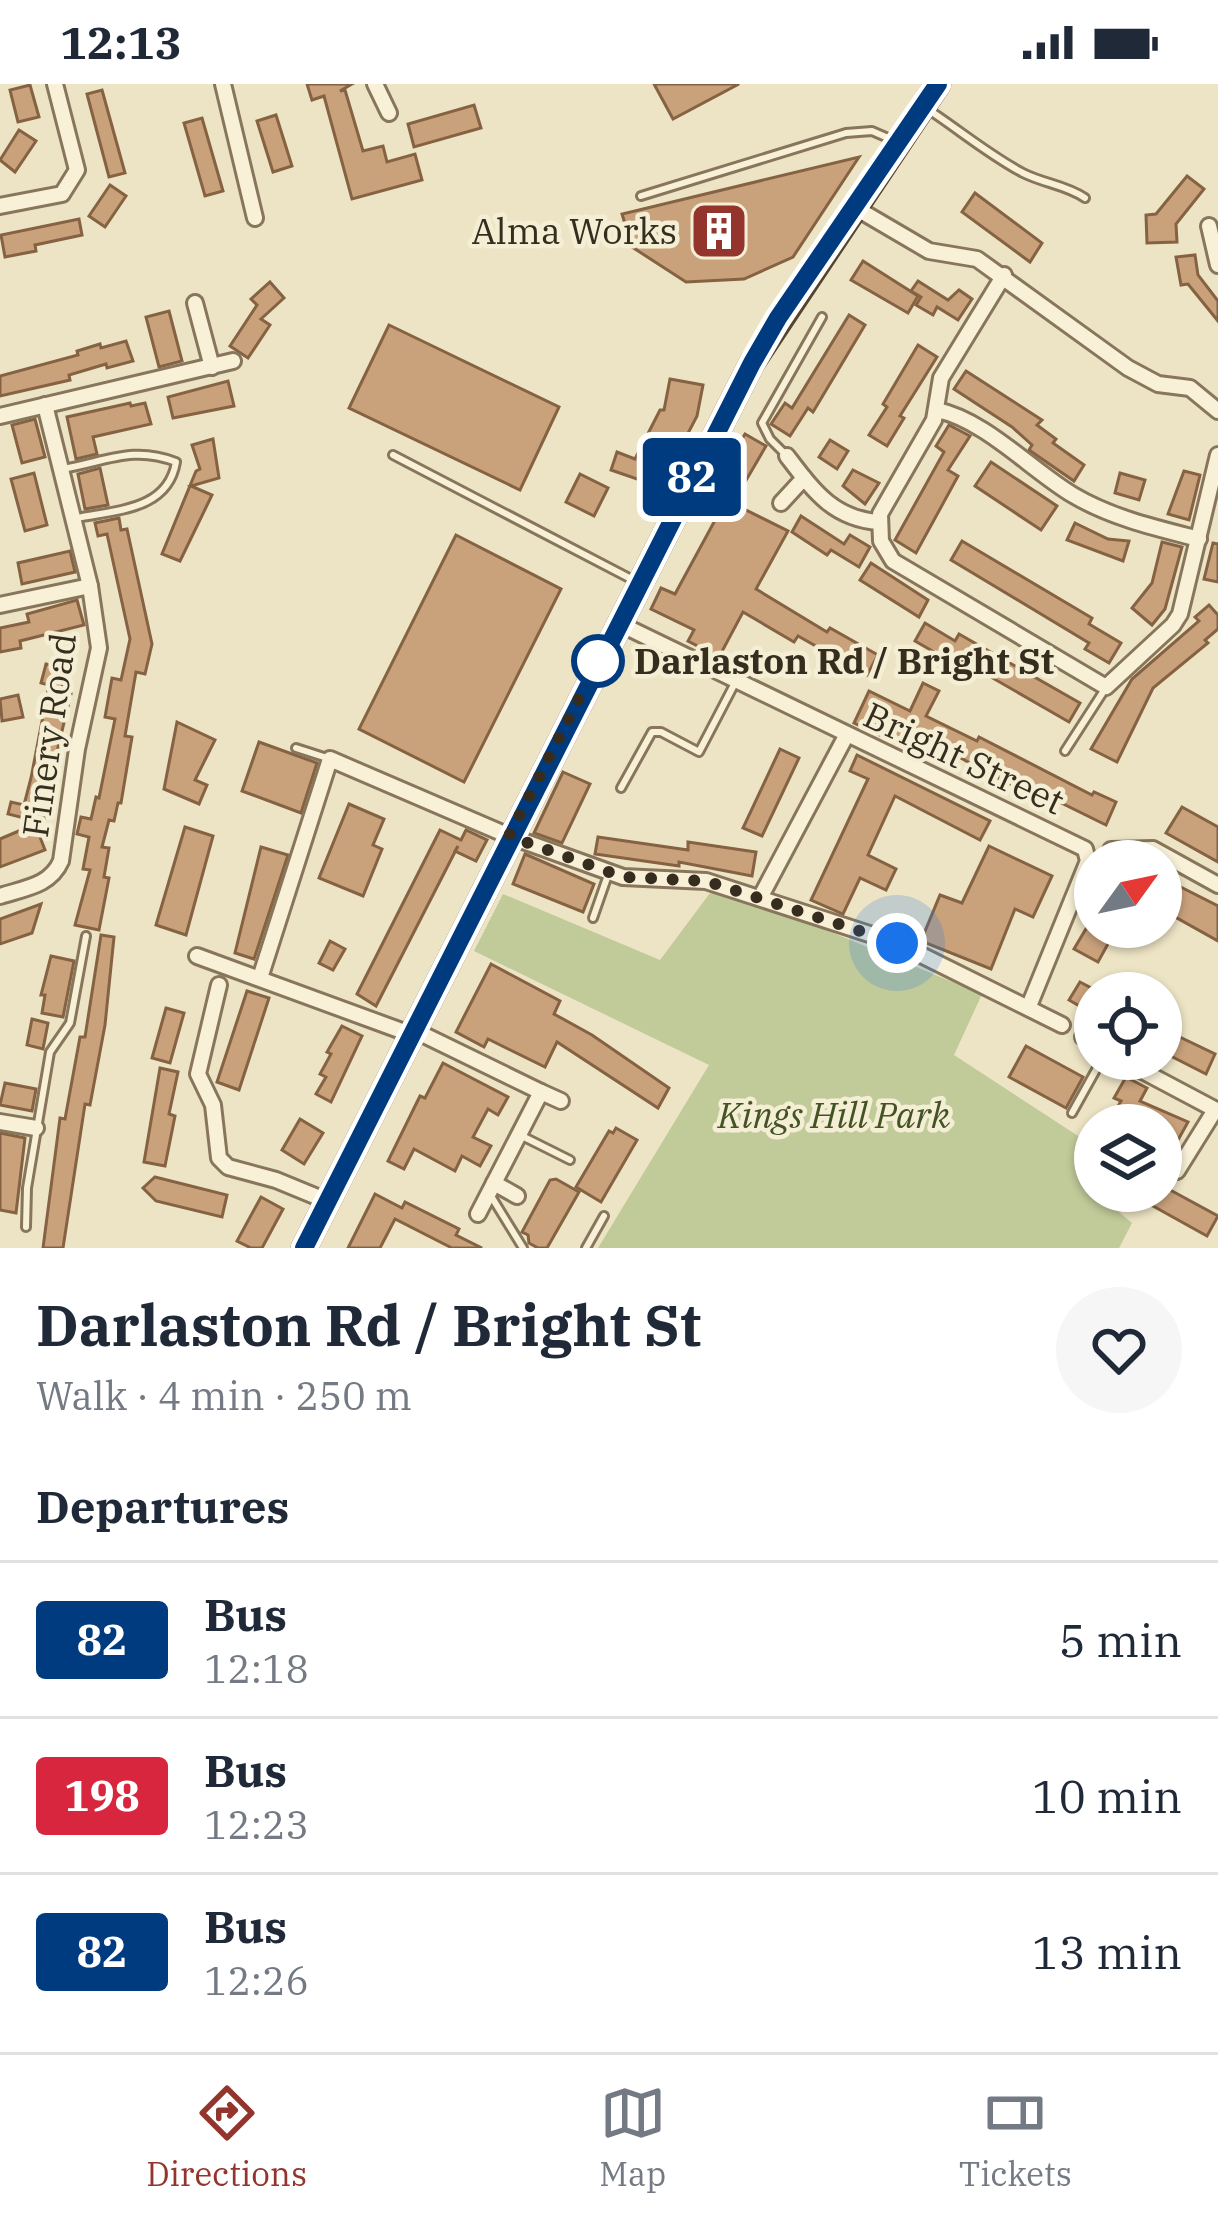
<!DOCTYPE html>
<html lang="en">
<head>
<meta charset="utf-8">
<style>
	:root { --surface:#fff; --page:#f6f6f7; --text:#1f2937; --muted:#747a83; --line:#e0e1e3; --accent:#94352d }
	body { margin:0; font-family:"IBM Plex Serif",serif; background:var(--page); color:var(--text); height:100vh; display:flex; flex-direction:column; font-size:45px; white-space:nowrap }
	* { box-sizing:border-box; margin:0 }
	p { font-size:39px; color:var(--muted) }
	.icon { flex:none; width:66px; height:66px; fill:none; stroke:currentColor; stroke-width:2; stroke-linecap:round; stroke-linejoin:round }
	.map { position:relative; height:1164px; overflow:hidden }
	.drawer { display:flex; flex-direction:column; background:var(--surface); flex:1 }
	.drawer>* { flex:none }
	.badge { padding:0 24px; border-radius:9px; font-size:42px; line-height:78px }
	.needle { width:78px; rotate:57deg }
	.tools { position:absolute; left:1074px; top:756px; display:grid; gap:24px }
	.tools a { display:grid; place-items:center; width:108px; height:108px; border-radius:50%; background:var(--surface); box-shadow:0 3px 9px #0004; font-size:60px }
	.you { position:absolute; width:60px; height:60px; margin:-30px; border:9px solid #fff; border-radius:50%; background:#1a73e8; box-shadow:0 0 0 18px #1a73e833 }
	.map>.badge { position:absolute; translate:-50% -50%; box-shadow:0 0 0 6px #fff }
	h2 { padding:0 36px; font-size:45px; line-height:108px }
	.round { display:grid; place-items:center; flex:none; width:126px; height:126px; border-radius:63px; background:var(--page) }
	.overview { display:flex; align-items:center; justify-content:space-between; height:204px; padding:0 36px }
	h1 { font-size:57px; font-weight:700; line-height:90px }
	ul { padding:0; list-style:none }
	li { display:flex; align-items:center; gap:36px; height:156px; padding:0 36px; border-top:3px solid var(--line) }
	li div { flex:1 }
	li b { display:block; font-size:45px }
	li em { font-style:normal }
	li .badge { min-width:132px; font-weight:700; text-align:center }
	.status { display:flex; justify-content:space-between; align-items:center; height:84px; padding:0 60px; background:var(--surface); direction:ltr }
	.status svg { height:33px; fill:currentColor }
	.tab-bar { display:flex; justify-content:space-around; align-items:center; height:168px; border-top:3px solid var(--line); background:var(--surface); font-size:33px; color:var(--muted) }
	.tab-bar a { display:grid; justify-items:center; gap:6px }
	.tab-bar .active { color:var(--accent) }
	.map>svg:first-child { display:block }
</style>
</head>
<body>
<div class="status"><b>12:13</b><svg viewBox="0 0 49 12"><path d="M0 12V9h3v3zM5 12V6h3v6zM10 12V3h3v9zM15 12V0h3v12zM26 1h20v11H26zM47 4h2v5h-2z"/></svg></div>
<div class="map">
<svg width="1218" height="1164" viewBox="0 0 1218 1164">
	<rect width="100%" height="100%" fill="#ede4c5"/>
	<polygon fill="#c1ca99" points="716,801 982,910 954,971 1095,1063 1095,1107 1129,1107 1119,1128 1132,1139 1119,1164 598,1164 709,981 474,867 503,810 660,876"/>
	<g fill="#c9a27c" stroke="#856242" stroke-width="3">
		<polygon points="307,0 352,0 340,7 345,6 363,67 383,62 387,78 415,70 422,96 352,115 324,12 312,16"/>
		<polygon points="654,0 739,0 673,35"/>
		<polygon points="30,1 39,33 18,38 10,6"/>
		<polygon points="102,6 125,89 109,93 87,10"/>
		<polygon points="474,21 481,44 414,63 408,40"/>
		<polygon points="276,31 292,82 273,88 257,37"/>
		<polygon points="202,34 223,107 205,112 184,39"/>
		<polygon points="19,46 36,57 15,88 0,76"/>
		<polygon points="859,73 793,173 744,195 686,198 632,163 622,130"/>
		<polygon points="1187,92 1204,105 1176,140 1177,158 1147,159 1146,131 1156,130"/>
		<polygon points="110,101 126,112 105,143 89,132"/>
		<polygon points="975,109 1042,159 1030,178 962,128"/>
		<polygon points="79,135 82,151 35,161 36,167 5,173 1,151"/>
		<polygon points="1195,171 1198,191 1218,217 1218,237 1188,200 1181,201 1176,173"/>
		<polygon points="863,177 918,212 908,229 851,196"/>
		<polygon points="918,197 948,216 959,206 972,215 958,236 937,223 933,231 916,221 921,213 911,207"/>
		<polygon points="270,198 284,214 261,235 270,241 248,274 230,262 257,221 251,215"/>
		<polygon points="169,227 182,277 159,283 146,233"/>
		<polygon points="849,231 865,241 813,328 808,324 790,352 771,340 785,319 792,324"/>
		<polygon points="389,241 559,323 520,406 349,324"/>
		<polygon points="126,257 133,277 107,284 106,280 69,291 70,296 0,312 0,292 78,271 77,267 100,260 101,264"/>
		<polygon points="918,261 937,273 900,332 904,334 887,362 869,351 887,323 883,320"/>
		<polygon points="966,287 1042,336 1037,341 1056,355 1053,359 1084,381 1074,397 1029,366 1032,361 1012,343 954,305"/>
		<polygon points="670,295 703,301 697,332 660,403 611,386 617,368 635,375 660,326 664,326"/>
		<polygon points="228,297 234,322 173,334 168,313"/>
		<polygon points="130,319 131,322 145,319 151,340 93,353 97,370 76,375 67,333"/>
		<polygon points="35,335 45,373 22,379 12,341"/>
		<polygon points="949,341 970,352 948,386 958,392 916,469 895,456 944,368 936,362"/>
		<polygon points="745,350 766,362 741,405 720,392"/>
		<polygon points="213,355 219,394 191,402 212,411 180,477 162,470 196,387 200,385 192,361"/>
		<polygon points="830,356 848,367 837,385 819,373"/>
		<polygon points="991,378 1057,422 1041,446 975,402"/>
		<polygon points="100,384 108,421 85,425 78,390"/>
		<polygon points="853,386 879,399 865,420 843,402"/>
		<polygon points="1184,387 1200,391 1189,436 1168,430"/>
		<polygon points="34,389 47,441 25,447 11,395"/>
		<polygon points="1120,389 1145,396 1139,416 1115,409"/>
		<polygon points="580,390 608,404 594,432 566,418"/>
		<polygon points="726,416 788,447 756,505 827,548 830,544 878,571 867,591 798,552 794,558 743,528 719,573 688,557 694,546 651,525 661,504 675,510"/>
		<polygon points="801,432 844,460 850,451 870,463 859,483 831,466 827,471 792,448"/>
		<polygon points="119,434 121,446 127,445 152,560 145,590 136,588 125,652 132,653 121,719 118,719 114,737 109,736 102,763 109,764 104,793 109,794 99,846 75,841 90,786 83,785 89,753 77,750 81,733 91,735 96,713 99,714 115,635 105,633 112,594 121,596 130,555 107,450 98,452 95,439"/>
		<polygon points="1075,439 1108,455 1129,457 1123,477 1067,456"/>
		<polygon points="456,451 561,505 464,698 359,645"/>
		<polygon points="962,457 1092,534 1089,540 1121,559 1109,579 1085,565 1089,559 951,476"/>
		<polygon points="1162,458 1182,463 1165,525 1152,541 1132,524 1152,499"/>
		<polygon points="1213,459 1218,460 1218,498 1204,495"/>
		<polygon points="70,467 75,488 22,500 18,479"/>
		<polygon points="871,479 928,516 919,533 860,496"/>
		<polygon points="77,516 84,541 20,557 21,564 0,568 0,544 29,538 27,530"/>
		<polygon points="1209,521 1218,531 1218,545 1205,556 1208,559 1153,604 1117,678 1091,665 1132,595 1199,537 1195,533"/>
		<polygon points="925,539 955,557 959,550 1080,619 1069,638 944,566 941,572 915,557"/>
		<polygon points="46,580 67,586 61,608 71,610 43,725 46,726 40,753 45,766 0,783 0,755 40,738 8,730 11,718 24,721 31,694 49,601 41,599"/>
		<polygon points="923,599 939,607 926,632 977,657 979,653 1092,711 1094,708 1116,718 1106,741 1045,711 1043,715 993,692 959,673 954,685 854,639 869,607 910,627"/>
		<polygon points="18,611 23,633 2,637 0,615"/>
		<polygon points="177,638 215,656 195,696 207,701 199,720 164,705"/>
		<polygon points="259,658 317,679 301,729 242,707"/>
		<polygon points="780,665 799,674 762,752 743,744"/>
		<polygon points="857,671 990,737 980,756 895,712 868,771 896,785 886,806 860,794 843,830 811,816 868,695 850,687"/>
		<polygon points="563,688 590,700 562,759 534,749"/>
		<polygon points="349,720 384,735 373,761 382,765 363,812 319,794"/>
		<polygon points="1182,723 1218,743 1218,778 1166,749"/>
		<polygon points="185,743 213,752 186,851 156,841"/>
		<polygon points="440,746 461,756 466,746 487,756 476,777 455,767 458,762 376,922 357,910"/>
		<polygon points="598,753 688,766 688,758 756,768 752,792 679,778 679,782 595,770"/>
		<polygon points="989,762 1052,792 1033,833 1015,825 991,885 921,857 940,811 962,819"/>
		<polygon points="261,763 288,771 254,875 235,869"/>
		<polygon points="525,770 594,800 583,828 513,800"/>
		<polygon points="1161,793 1218,822 1218,857 1161,825"/>
		<polygon points="41,820 32,849 0,860 0,835"/>
		<polygon points="1087,843 1110,843 1104,855 1109,858 1098,878 1074,865"/>
		<polygon points="101,851 114,853 105,941 90,1021 85,1020 63,1164 43,1164 60,1034 65,1035 80,953 85,953"/>
		<polygon points="330,857 345,865 333,886 319,879"/>
		<polygon points="51,872 74,877 63,933 42,929 45,911 41,911"/>
		<polygon points="491,880 560,917 554,930 592,951 669,1004 658,1024 557,958 545,983 488,955 484,963 456,948"/>
		<polygon points="1080,898 1095,906 1095,931 1069,916"/>
		<polygon points="247,907 269,914 239,1006 217,998"/>
		<polygon points="166,924 184,929 170,979 152,974"/>
		<polygon points="32,935 48,939 43,965 27,961"/>
		<polygon points="342,942 362,952 331,1018 316,1010 326,993 320,990 331,970 327,968"/>
		<polygon points="1161,944 1215,970 1206,990 1161,967"/>
		<polygon points="1026,962 1083,993 1066,1024 1009,993"/>
		<polygon points="443,979 508,1013 498,1031 488,1025 473,1053 491,1062 480,1082 462,1072 455,1087 414,1065 404,1085 388,1077 420,1012 425,1014"/>
		<polygon points="160,984 178,988 169,1030 175,1032 165,1082 144,1078"/>
		<polygon points="1126,993 1147,1004 1140,1017 1188,1038 1173,1065 1161,1059 1161,1041 1133,1041 1113,1031 1121,1017 1114,1014"/>
		<polygon points="5,999 36,1005 32,1027 0,1021"/>
		<polygon points="300,1035 323,1049 304,1080 282,1066"/>
		<polygon points="616,1044 637,1056 601,1118 576,1103 609,1047 613,1049"/>
		<polygon points="0,1049 25,1054 16,1129 0,1126"/>
		<polygon points="155,1093 227,1111 222,1133 156,1117 143,1104"/>
		<polygon points="556,1095 579,1108 547,1164 538,1164 529,1159 528,1151 522,1148 550,1096"/>
		<polygon points="1161,1101 1218,1132 1207,1152 1126,1107 1161,1107"/>
		<polygon points="375,1110 402,1124 405,1118 459,1145 456,1151 482,1164 452,1164 395,1135 380,1164 348,1164"/>
		<polygon points="261,1113 283,1125 262,1164 251,1164 237,1157"/>
	</g>
	<g fill="none" stroke-linecap="round" stroke-linejoin="round">
		<defs>
			<g id="lane">
				<path d="M926 24C958 45 989 71 1023 89 1045 100 1066 101 1085 114"/>
				<polyline points="641,112 846,49 872,47 895,57"/>
				<polyline points="393,371 635,497"/>
				<polyline points="787,372 770,355 762,339 822,233"/>
				<path d="M62 385C105 378 133 361 176 378 168 426 117 426 77 434"/>
				<polyline points="296,664 327,674"/>
				<polyline points="1065,667 1105,605"/>
				<polyline points="621,704 652,648 661,648 699,668 736,597"/>
				<polyline points="593,834 608,791"/>
				<polyline points="1072,1029 1102,975"/>
				<polyline points="522,1052 570,1076"/>
				<polyline points="491,1112 523,1164"/>
				<polyline points="26,1143 27,1104 50,968 70,939 86,852"/>
				<polyline points="586,1164 604,1132"/>
			</g>
			<g id="street">
				<polyline points="223,0 255,134"/>
				<polyline points="375,0 389,29"/>
				<polyline points="0,122 62,110 77,86 55,0"/>
				<polyline points="854,123 929,167 977,175 1128,284 1158,300 1190,304 1218,327"/>
				<polyline points="1209,142 1218,181"/>
				<polyline points="1004,191 941,294 934,336 880,430 881,457 893,477 1106,603 1173,541 1180,530 1218,371"/>
				<polyline points="195,219 212,283"/>
				<path d="M937 326C985 336 1031 386 1073 411 1112 434 1156 444 1199 455"/>
				<polyline points="0,332 233,277"/>
				<path d="M787 372C813 406 833 435 879 438"/>
				<polyline points="781,419 804,394"/>
				<polyline points="0,521 90,502"/>
				<polyline points="618,539 1085,765 1088,777 1029,922"/>
				<polyline points="1111,766 1153,765 1218,801"/>
				<path d="M0 812C25 804 50 802 61 777L77 665 99 564 90 502 45 321"/>
				<polyline points="760,814 846,652"/>
				<polyline points="197,872 410,950 424,951 541,1008 478,1130"/>
				<polyline points="260,894 330,675 509,752 623,793 706,797 897,859 1062,941"/>
				<polyline points="219,901 198,990 213,1021 219,1074 228,1083 276,1096 327,1117"/>
				<polyline points="1083,953 1095,961"/>
				<polyline points="1120,975 1218,1027"/>
				<polyline points="541,1008 561,1017"/>
				<polyline points="0,1038 36,1044"/>
				<polyline points="1177,1087 1215,1026"/>
				<polyline points="494,1099 517,1112"/>
			</g>
			<polyline id="primary" points="304,1164 752,279 938,0"/>
		</defs>
		<use href="#lane" stroke="#87765b" stroke-width="12"/>
		<use href="#street" stroke="#87765b" stroke-width="20"/>
		<use href="#primary" stroke="#55442f" stroke-width="27"/>
		<use href="#lane" stroke="#f8f1d8" stroke-width="6"/>
		<use href="#street" stroke="#f8f1d8" stroke-width="14"/>
		<use href="#primary" stroke="#eedc9e" stroke-width="21"/>
	</g>
	<g fill="none" stroke-linecap="round" stroke-linejoin="round">
		<defs>
			<polyline id="line" points="304,1164 752,279 778,234 938,0"/>
		</defs>
		<use href="#line" stroke="#fff" stroke-width="27"/>
		<use href="#line" stroke="#003b80" stroke-width="18"/>
		<polyline stroke="#372d1f" stroke-width="12" stroke-dasharray="0 21.6" points="598,577 509,752 623,793 706,797 897,859"/>
	</g>
	<defs>
		<symbol id="building-square" viewBox="-11 -11 22 22"><rect x="-9" y="-9" width="18" height="18" rx="4" fill="#94352d" stroke="#f4eed4"/><path d="M-4-6H4V6H1V3H-1V6H-4ZM-2.5-4.3h1.7v1.8h-1.7ZM.8-4.3h1.7v1.8H.8ZM-2.5-1h1.7V.8h-1.7ZM.8-1h1.7V.8H.8Z" fill="#fff"/></symbol>
	</defs>
	<g fill-rule="evenodd">
		<use href="#building-square" x="686" y="114" width="66" height="66"/>
	</g>
	<circle fill="#fff" stroke="#003b80" stroke-width="6" cx="598" cy="577" r="24"/>
	<g text-anchor="middle" stroke-width="9" stroke-linejoin="round" paint-order="stroke">
		<g font-size="36" fill="#372d1f" stroke="#f4eed4" text-anchor="end">
			<text x="677" y="160">Alma Works</text>
		</g>
		<g font-size="36" font-weight="bold" fill="#372d1f" stroke="#f4eed4" text-anchor="start">
			<text x="634" y="590">Darlaston Rd / Bright St</text>
		</g>
		<g font-size="36" fill="#372d1f" stroke="#f4eed4">
			<text transform="translate(49 651) rotate(-82)" y="13">Finery Road</text>
			<text transform="translate(964 674) rotate(25)" y="13">Bright Street</text>
		</g>
		<g font-size="36" font-style="italic" fill="#445326" stroke="#f4eed4">
			<text x="834" y="1044">Kings Hill Park</text>
		</g>
	</g>
</svg>
<div class="tools">
<a><svg class="needle" viewBox="-14 -14 28 28"><path d="M0-13l5 13h-10z" fill="#e53935"/><path d="M0 13l5-13h-10z" fill="#747a83"/></svg></a>
<a><svg class="icon" aria-label="locate" viewBox="0 0 24 24"><circle cx="12" cy="12" r="6"/><path d="M12 2v4M12 18v4M2 12h4M18 12h4"/></svg></a>
<a><svg class="icon" aria-label="layers" viewBox="0 0 24 24"><path d="M12 4l9 5-9 5-9-5zM3 14l9 5 9-5"/></svg></a>
</div>
<div class="you" style="left:897px;top:859px"></div>
<b class="badge" style="left:692px;top:393px;background:#003b80;color:#fff">82</b>
</div>
<section class="drawer">
<div class="overview"><div><h1>Darlaston Rd / Bright St</h1><p>Walk · 4 min · 250 m</p></div><a class="round"><svg class="icon" aria-label="heart" viewBox="0 0 24 24"><path d="M12 20l-8-8c-3-5 5-10 8-4 3-6 11-1 8 4z"/></svg></a></div>
<h2>Departures</h2>
<ul>
<li><span class="badge" style="background:#003b80;color:#fff">82</span><div><b>Bus</b><p>12:18</p></div><em>5 min</em></li>
<li><span class="badge" style="background:#d7263d;color:#fff">198</span><div><b>Bus</b><p>12:23</p></div><em>10 min</em></li>
<li><span class="badge" style="background:#003b80;color:#fff">82</span><div><b>Bus</b><p>12:26</p></div><em>13 min</em></li>
</ul>
</section>
<nav class="tab-bar">
<a class="active"><svg class="icon" aria-label="directions" viewBox="0 0 24 24"><path d="M12 3l9 9-9 9-9-9zM9 14v-3h6M13 9l2 2-2 2"/></svg>Directions</a>
<a><svg class="icon" aria-label="map" viewBox="0 0 24 24"><path d="M3 6l6-2 6 2 6-2v14l-6 2-6-2-6 2zM9 4v14M15 6v14"/></svg>Map</a>
<a><svg class="icon" aria-label="tickets" viewBox="0 0 24 24"><path d="M3 7h18v10H3zM15 7v10"/></svg>Tickets</a>
</nav>
</body>
</html>
